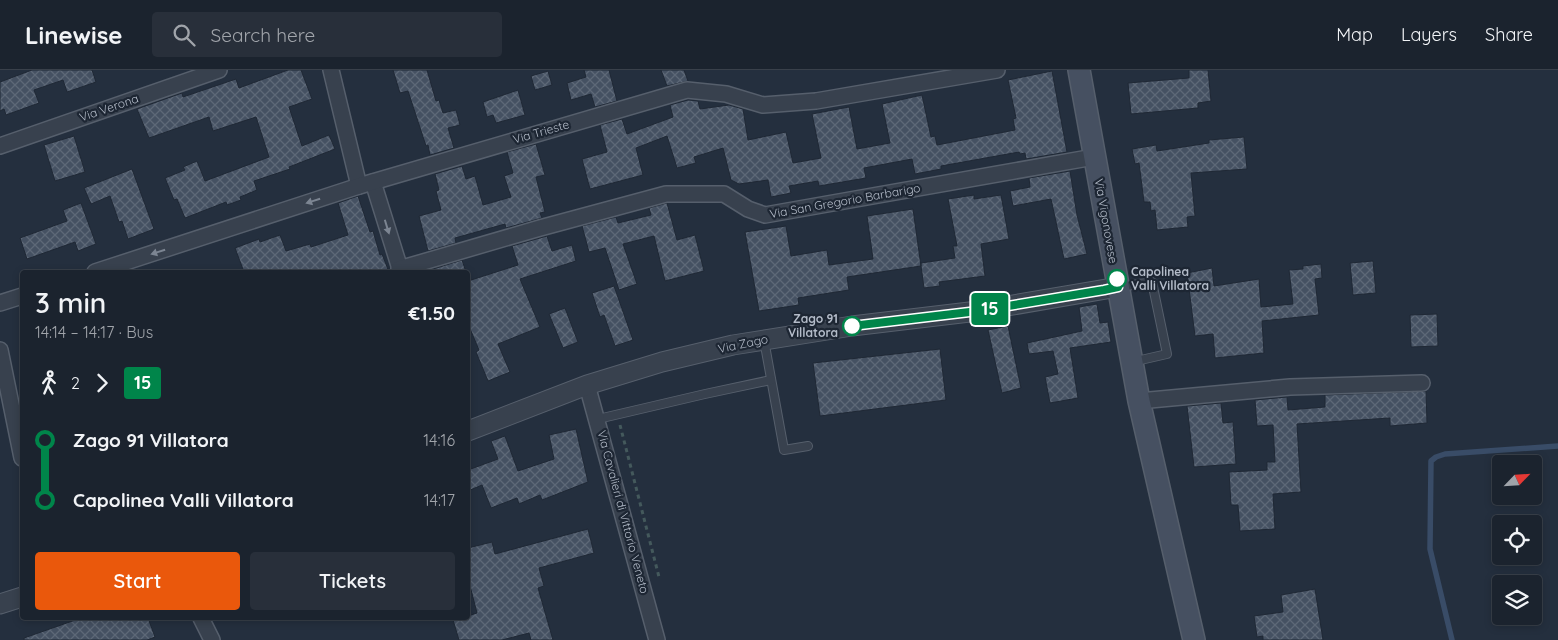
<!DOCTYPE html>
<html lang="en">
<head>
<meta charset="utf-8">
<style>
	:root { --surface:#1b232e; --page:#282f3a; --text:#f1f3f6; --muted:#a0a4aa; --line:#39404a; --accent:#ea580c }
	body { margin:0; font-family:Quicksand,sans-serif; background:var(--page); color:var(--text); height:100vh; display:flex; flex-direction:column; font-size:19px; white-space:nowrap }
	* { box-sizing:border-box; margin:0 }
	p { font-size:16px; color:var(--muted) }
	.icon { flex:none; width:28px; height:28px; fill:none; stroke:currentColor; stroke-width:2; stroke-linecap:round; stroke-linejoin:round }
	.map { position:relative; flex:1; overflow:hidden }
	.drawer { position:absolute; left:20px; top:200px; width:450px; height:350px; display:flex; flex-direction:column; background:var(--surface); border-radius:5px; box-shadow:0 2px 8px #0003,0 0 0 1px var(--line) }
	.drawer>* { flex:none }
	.badge { padding:0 10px; border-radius:4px; font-size:18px; line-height:32px }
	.needle { width:32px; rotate:65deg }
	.controls { position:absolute; left:1492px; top:385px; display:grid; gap:10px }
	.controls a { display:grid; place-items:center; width:50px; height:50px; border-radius:5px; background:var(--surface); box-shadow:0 2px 8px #0003,0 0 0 1px var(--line); font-size:25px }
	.map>.badge { position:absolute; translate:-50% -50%; box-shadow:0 0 0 2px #fff }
	.legs { display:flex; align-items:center; gap:8px; height:55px; padding:0 15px; font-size:16px }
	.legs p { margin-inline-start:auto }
	.head { display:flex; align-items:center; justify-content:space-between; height:85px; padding:0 15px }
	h1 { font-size:28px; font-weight:600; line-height:38px }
	.primary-button { display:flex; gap:10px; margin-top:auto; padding:10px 15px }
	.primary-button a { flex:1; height:58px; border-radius:5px; background:var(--accent); color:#fff; font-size:20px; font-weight:600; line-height:58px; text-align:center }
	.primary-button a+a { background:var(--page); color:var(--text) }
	ul { padding:0 15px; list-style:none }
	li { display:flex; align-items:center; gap:18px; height:60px; font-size:19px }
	li i { display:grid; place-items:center; width:8px; height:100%; margin:0 6px; background:currentColor }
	li i::after { content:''; width:12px; height:12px; margin:-6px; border:4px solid; border-radius:50%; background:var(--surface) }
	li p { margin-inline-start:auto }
	li:first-child i { background:linear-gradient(#0000 50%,currentColor 0) }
	li:last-child i { background:linear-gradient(currentColor 50%,#0000 0) }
	header { display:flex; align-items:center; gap:30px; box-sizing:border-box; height:70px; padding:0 25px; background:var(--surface); border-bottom:1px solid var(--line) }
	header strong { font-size:24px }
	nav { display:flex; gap:28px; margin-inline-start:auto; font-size:18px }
	.search { width:350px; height:45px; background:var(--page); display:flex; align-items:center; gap:12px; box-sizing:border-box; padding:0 18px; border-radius:5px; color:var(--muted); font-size:19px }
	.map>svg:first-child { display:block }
</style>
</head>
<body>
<header>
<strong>Linewise</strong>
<div class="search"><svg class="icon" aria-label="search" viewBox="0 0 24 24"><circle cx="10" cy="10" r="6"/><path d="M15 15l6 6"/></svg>Search here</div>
<nav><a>Map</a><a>Layers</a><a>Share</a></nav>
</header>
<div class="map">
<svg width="1558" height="570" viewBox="0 0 1558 570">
	<defs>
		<pattern id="building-cross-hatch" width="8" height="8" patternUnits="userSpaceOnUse" patternTransform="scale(1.25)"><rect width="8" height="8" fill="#455162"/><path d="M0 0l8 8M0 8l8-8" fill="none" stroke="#5d6877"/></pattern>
	</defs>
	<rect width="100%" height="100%" fill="#242f3e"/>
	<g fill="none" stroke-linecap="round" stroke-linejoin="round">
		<polyline stroke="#394c67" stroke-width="5.5" points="1452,570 1430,479 1431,391 1436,387 1445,384 1558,376"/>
	</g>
	<g fill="url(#building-cross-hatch)" stroke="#1f2835">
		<polygon points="32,0 92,0 96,12 67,22 63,10 34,20 39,33 6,45 4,39 0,41 0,12"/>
		<polygon points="288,0 301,0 312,29 289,37 302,76 329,65 335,79 289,97 290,99 254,111 257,120 240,127 241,130 227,135 226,132 185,148 177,129 174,130 165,108 185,100 183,97 197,91 205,111 269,87 256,47 213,61 209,47 149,68 137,39 182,23 183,27 236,9 239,18"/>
		<polygon points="393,0 427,0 436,31 439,30 443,43 456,40 460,55 448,58 454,78 430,85 428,75 426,76 408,21 400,23"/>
		<polygon points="584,0 609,0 617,31 595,37 591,24 571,30 567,13 586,7"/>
		<polygon points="661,0 684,0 688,11 667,16"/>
		<polygon points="1189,0 1208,0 1211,31 1198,33 1198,38 1131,44 1128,13 1189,8"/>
		<polygon points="548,1 552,15 535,20 531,6"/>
		<polygon points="1052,1 1067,82 1026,89 1025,83 1020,84 1019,82 941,96 941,99 915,104 912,89 864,98 866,108 819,116 818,111 789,116 791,123 771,127 768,110 739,114 731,110 723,78 694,87 696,93 677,98 667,66 636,78 643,105 590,119 582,89 607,82 600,55 622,49 627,64 673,47 670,35 688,30 698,31 700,39 729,35 743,39 748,70 786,62 793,93 821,88 812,44 849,37 857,79 890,73 882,34 922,25 931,67 935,66 937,75 1015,60 1013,49 1016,48 1008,10"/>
		<polygon points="518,20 525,45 496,53 493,45 487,47 483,32"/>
		<polygon points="74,66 85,102 55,111 44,75"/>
		<polygon points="1244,67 1247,99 1191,103 1195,146 1187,147 1188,157 1157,160 1155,140 1151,141 1150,132 1144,132 1139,93 1135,94 1132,79 1156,75 1157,81 1209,73 1209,70"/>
		<polygon points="536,74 545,105 536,107 545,142 540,143 542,148 506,158 505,154 455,168 456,173 428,181 419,146 441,140 436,121 439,120 435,104 462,96 466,109 475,106 483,135 511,127 504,106 513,103 507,82"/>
		<polygon points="132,99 154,159 128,169 122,151 119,152 110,126 91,134 84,118"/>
		<polygon points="1070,101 1077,145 1087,184 1064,189 1051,129 1013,136 1010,121 1030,117 1029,108"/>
		<polygon points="974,125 974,129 1001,125 1009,169 981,174 985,206 939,212 940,216 924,218 921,196 847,207 849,220 798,228 799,235 759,241 745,162 786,156 791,186 827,180 829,195 873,189 867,146 913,139 921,196 921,193 955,188 953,176 957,176 948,129"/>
		<polygon points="358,126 370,162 373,161 380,185 382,184 389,202 244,202 235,178 259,169 260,172 280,165 286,181 310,174 311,177 348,165 338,133"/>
		<polygon points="81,133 96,174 78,181 75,172 27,189 20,168 67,151 63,140"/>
		<polygon points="667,133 677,170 695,165 704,201 665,211 654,166 623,174 637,214 619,220 605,178 589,182 582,156 616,147 618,153 651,145 649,138"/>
		<polygon points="547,166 552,181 572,175 576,191 520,209 540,257 498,274 510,302 488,311 476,282 479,280 468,254 468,211 518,195 512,176"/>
		<polygon points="462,190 466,202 434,202 433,199"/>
		<polygon points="1373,191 1376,223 1353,225 1350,193"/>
		<polygon points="1321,194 1322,208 1315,209 1319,245 1262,251 1264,283 1215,288 1213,264 1195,266 1187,203 1212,198 1214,216 1259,209 1261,237 1293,234 1289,200 1303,199 1303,196"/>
		<polygon points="614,216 633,270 615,276 604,245 600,247 592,223"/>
		<polygon points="1097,234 1100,253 1108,252 1111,272 1070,278 1078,328 1050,333 1045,307 1058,304 1053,281 1029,284 1027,273 1082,261 1079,237"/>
		<polygon points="565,238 578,272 563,278 549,244"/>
		<polygon points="1437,244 1438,276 1411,277 1410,245"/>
		<polygon points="1008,256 1021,318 1002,323 988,260"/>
		<polygon points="940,279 946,330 820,346 813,293"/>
		<polygon points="1426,321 1427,353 1390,356 1390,348 1297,354 1301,422 1273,424 1275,459 1240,461 1238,435 1231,435 1229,402 1267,400 1267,392 1275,392 1273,355 1257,356 1255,330 1287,327 1288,340 1325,337 1325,325"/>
		<polygon points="1221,333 1223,353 1233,352 1236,394 1194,397 1187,336"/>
		<polygon points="576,359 588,412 542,430 540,425 519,434 517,428 491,438 482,415 468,421 468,400 498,389 491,371 505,366 518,401 554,389 549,365"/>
		<polygon points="588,459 594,483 539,498 544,516 538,518 553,570 531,570 529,563 502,570 459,570 453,550 468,548 468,546 477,543 468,508 468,478 492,472 495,484"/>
		<polygon points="1315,519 1323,570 1263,570 1263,566 1257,567 1254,546 1283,542 1281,525"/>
		<polygon points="81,548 148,548 155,567 147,570 24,570 24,568"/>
	</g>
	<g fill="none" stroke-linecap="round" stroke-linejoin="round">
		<defs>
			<g id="service">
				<polyline points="1120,217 1152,212 1167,284 1132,292"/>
				<polyline points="764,270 784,380 808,376"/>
				<polyline points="598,349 705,324 771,310"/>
			</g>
			<g id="minor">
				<polyline points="331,0 359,116"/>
				<polyline points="0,76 219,0"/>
				<polyline points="373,112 401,202"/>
				<polyline points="399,199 540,158 666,124 724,124 748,139 765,145 1094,87"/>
				<polyline points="95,202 359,116 687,20 726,24 763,35 816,31 997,0"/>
				<polyline points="0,233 22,226"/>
				<polyline points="0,280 22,388"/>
				<polyline points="587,315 657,570"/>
				<polyline points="1139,331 1290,317 1422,313"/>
				<polyline points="201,548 212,570"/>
			</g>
			<g id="tertiary">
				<polyline points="468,361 587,315 662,292 733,275 852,256 978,241 1118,217"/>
				<polyline points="0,534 22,527"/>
			</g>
			<polyline id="secondary" points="1079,0 1139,331 1194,570"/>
		</defs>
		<use href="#service" stroke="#565f6c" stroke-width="10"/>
		<use href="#minor" stroke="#565f6c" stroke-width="18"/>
		<use href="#tertiary" stroke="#565f6c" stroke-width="21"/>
		<use href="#secondary" stroke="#565f6c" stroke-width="24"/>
		<polyline stroke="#44595c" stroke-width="3" stroke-dasharray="4 4" stroke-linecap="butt" points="620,355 659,507"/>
		<use href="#service" stroke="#38414e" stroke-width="8"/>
		<use href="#minor" stroke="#38414e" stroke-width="15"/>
		<use href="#tertiary" stroke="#38414e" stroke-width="19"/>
		<use href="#secondary" stroke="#465061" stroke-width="21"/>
	</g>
	<defs><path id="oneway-solid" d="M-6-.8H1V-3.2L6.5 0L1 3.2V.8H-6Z" transform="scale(1.25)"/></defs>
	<g fill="#7c8592">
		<use href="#oneway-solid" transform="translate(313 131) rotate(162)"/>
		<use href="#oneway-solid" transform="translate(387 157) rotate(73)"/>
		<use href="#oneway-solid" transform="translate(158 182) rotate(162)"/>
	</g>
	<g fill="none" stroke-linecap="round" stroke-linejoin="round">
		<defs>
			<polyline id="line-1" points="852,256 978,241 1104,220 1118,217 1117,209"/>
		</defs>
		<use href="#line-1" stroke="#fff" stroke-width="11"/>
		<use href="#line-1" stroke="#00854a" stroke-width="8"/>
	</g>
	<g fill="#fff" stroke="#00854a" stroke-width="2.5">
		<circle cx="1117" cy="209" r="9"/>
		<circle cx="852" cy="256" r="9"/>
	</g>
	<g text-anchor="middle" stroke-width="4.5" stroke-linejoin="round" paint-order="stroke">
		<g font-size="12" fill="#b4bcc9" stroke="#1d2633">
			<text transform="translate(109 38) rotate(-19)" y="4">Via Verona</text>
			<text transform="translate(541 62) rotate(-16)" y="4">Via Trieste</text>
			<text transform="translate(845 131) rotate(-10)" y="4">Via San Gregorio Barbarigo</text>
			<text transform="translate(1106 151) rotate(80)" y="4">Via Vigonovese</text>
			<text transform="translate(743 274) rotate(-12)" y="4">Via Zago</text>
			<text transform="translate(623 442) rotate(75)" y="4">Via Cavalieri di Vittorio Veneto</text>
		</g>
		<g font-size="12" font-weight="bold" fill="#b4bcc9" stroke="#1d2633" text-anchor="start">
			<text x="1131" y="206">Capolinea<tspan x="1131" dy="14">Valli Villatora</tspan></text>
			<text x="838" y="253" text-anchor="end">Zago 91<tspan x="838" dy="14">Villatora</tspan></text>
		</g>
	</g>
</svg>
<div class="controls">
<a><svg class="needle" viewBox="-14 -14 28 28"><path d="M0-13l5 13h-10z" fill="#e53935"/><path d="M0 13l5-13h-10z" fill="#a0a4aa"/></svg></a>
<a><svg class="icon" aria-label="locate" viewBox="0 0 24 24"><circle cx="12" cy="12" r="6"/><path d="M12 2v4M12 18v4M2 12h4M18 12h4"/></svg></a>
<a><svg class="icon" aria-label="layers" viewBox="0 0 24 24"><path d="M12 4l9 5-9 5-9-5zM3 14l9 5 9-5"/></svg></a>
</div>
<b class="badge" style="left:990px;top:239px;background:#00854a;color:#fff">15</b>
<section class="drawer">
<div class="head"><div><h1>3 min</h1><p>14:14 – 14:17 · Bus</p></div><b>€1.50</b></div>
<div class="legs"><svg class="icon" aria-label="walk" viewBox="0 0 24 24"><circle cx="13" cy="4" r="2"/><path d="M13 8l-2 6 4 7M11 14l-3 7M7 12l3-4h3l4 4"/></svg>2<svg class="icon" aria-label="forward" viewBox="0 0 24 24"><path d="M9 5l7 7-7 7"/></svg><b class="badge" style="background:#00854a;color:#fff">15</b></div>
<ul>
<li><i style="color:#00854a"></i><b>Zago 91 Villatora</b><p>14:16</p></li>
<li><i style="color:#00854a"></i><b>Capolinea Valli Villatora</b><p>14:17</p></li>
</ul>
<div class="primary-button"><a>Start</a><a>Tickets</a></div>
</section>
</div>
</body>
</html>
